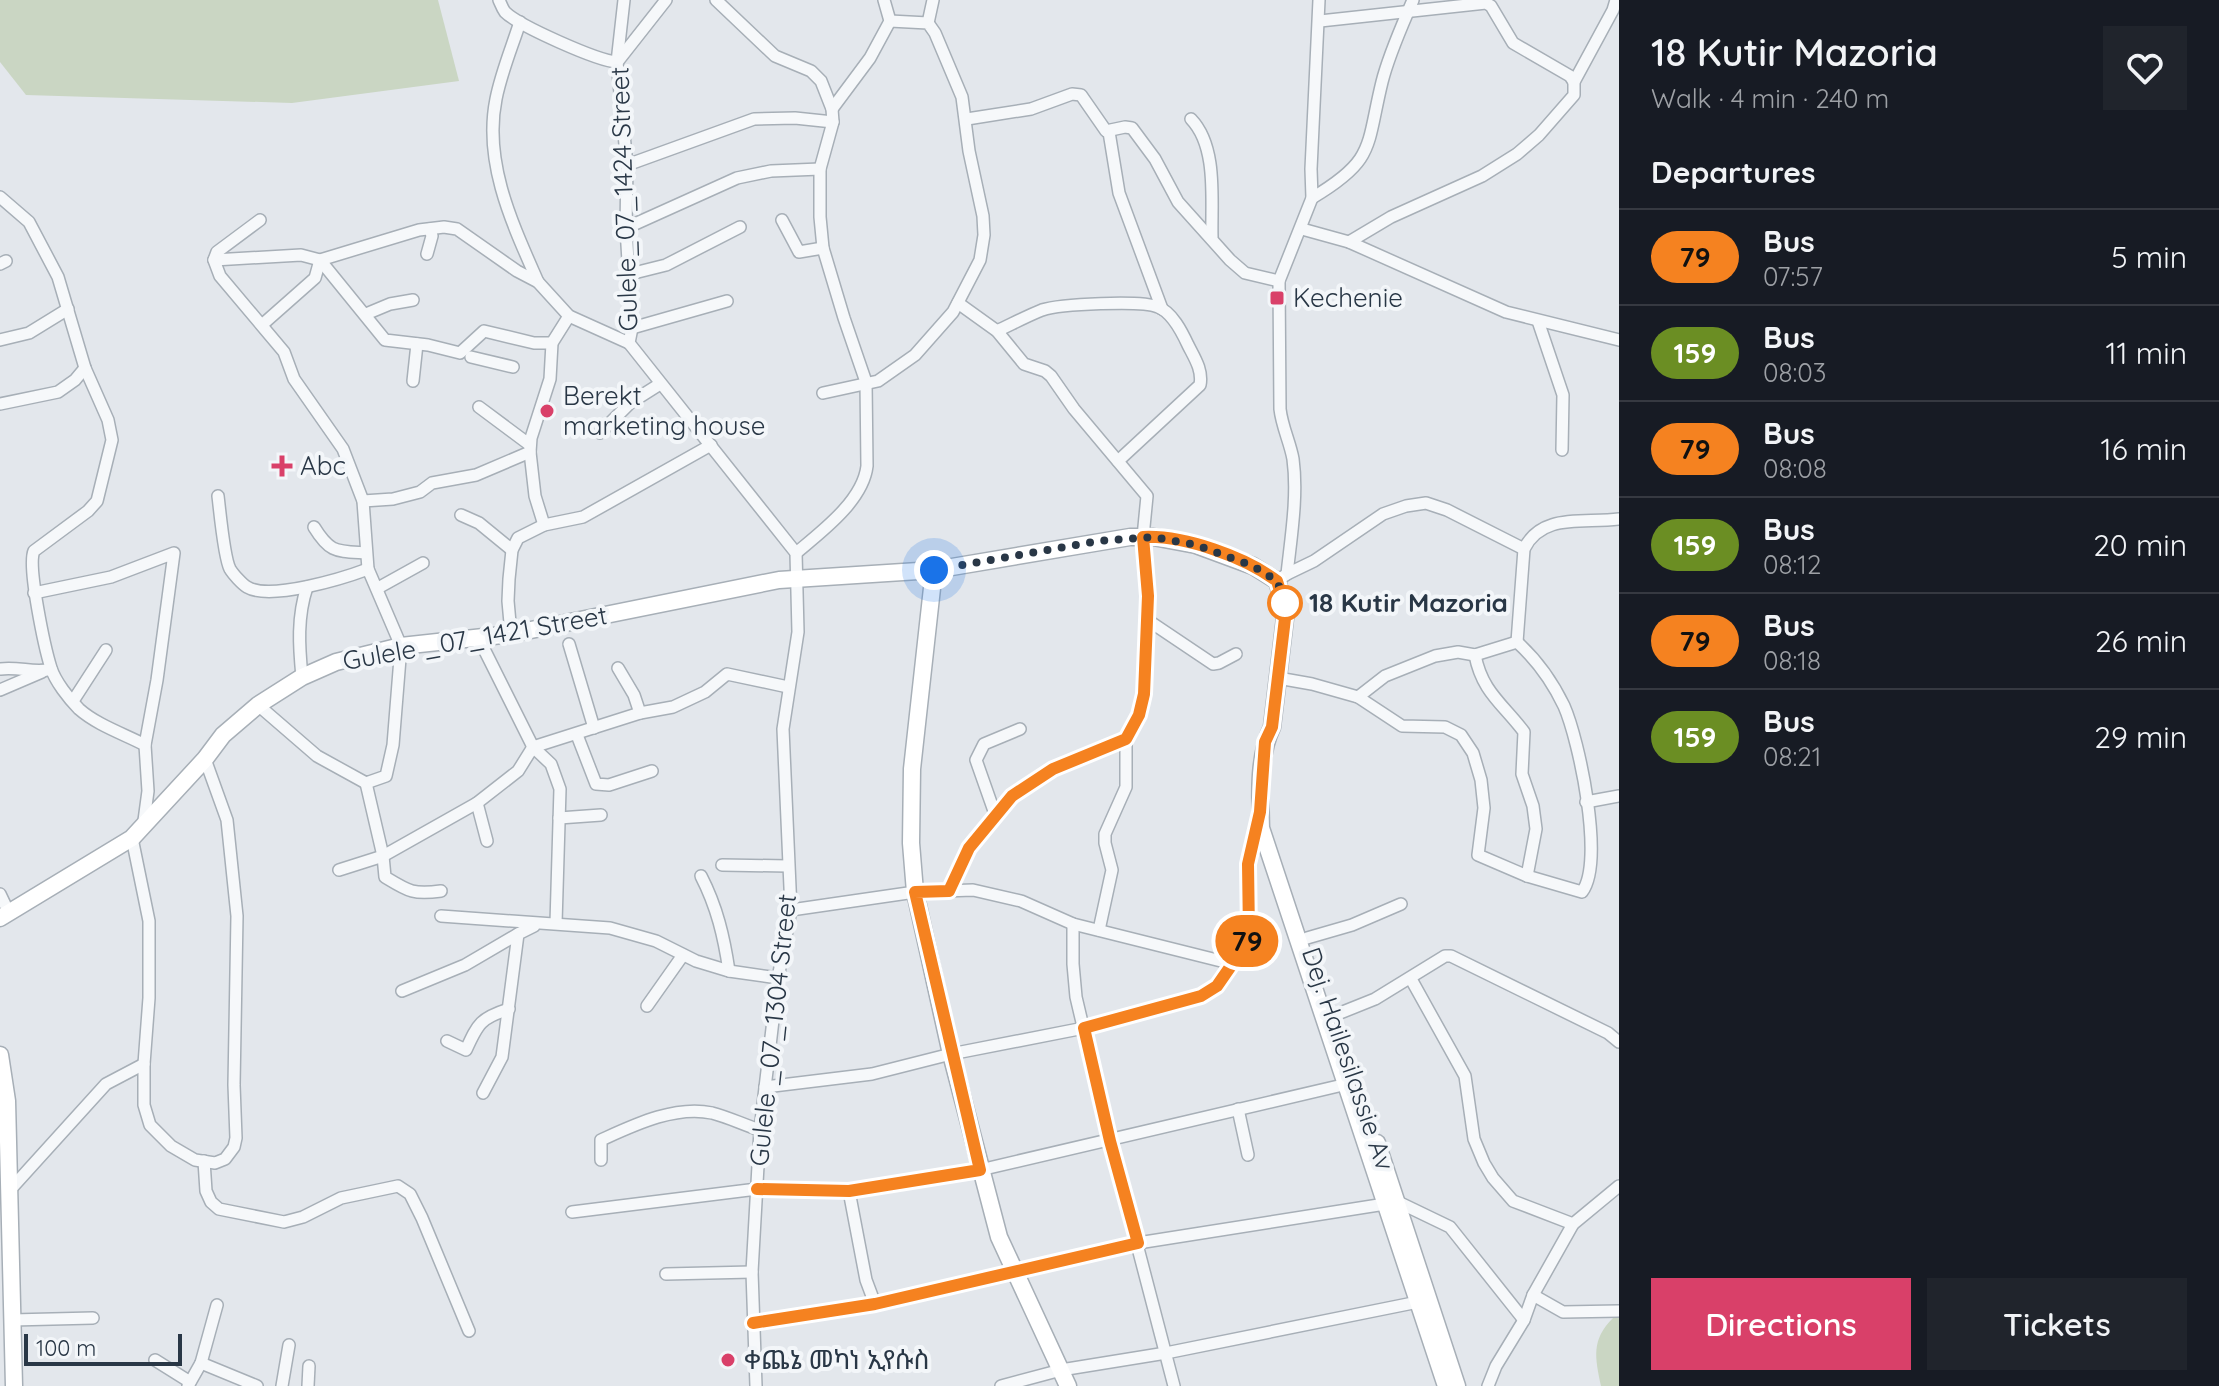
<!DOCTYPE html>
<html lang="en">
<head>
<meta charset="utf-8">
<style>
	:root { --surface:#171b24; --page:#20242c; --text:#f1f3f6; --muted:#9ea1a6; --line:#363941; --accent:#d94069 }
	body { margin:0; font-family:Quicksand,"Noto Sans Ethiopic",sans-serif; background:var(--page); color:var(--text); height:100vh; display:flex; flex-direction:column; font-size:30px; white-space:nowrap }
	* { box-sizing:border-box; margin:0 }
	p { font-size:26px; color:var(--muted) }
	.icon { flex:none; width:44px; height:44px; fill:none; stroke:currentColor; stroke-width:2; stroke-linecap:round; stroke-linejoin:round }
	.map { position:relative; flex:1; overflow:hidden }
	.details { display:flex; flex-direction:column; background:var(--surface); width:600px }
	.details>* { flex:none }
	.badge { padding:0 16px; border-radius:26px; font-size:28px; line-height:52px }
	.scale { position:absolute; left:24px; bottom:20px; width:158px; box-sizing:border-box; padding-left:8px; border:4px solid #293746; border-top:0; font-size:22px; line-height:28px; white-space:nowrap; color:#293746; -webkit-text-stroke:6px #f3f6f9; paint-order:stroke }
	.you { position:absolute; width:40px; height:40px; margin:-20px; border:6px solid #fff; border-radius:50%; background:#1a73e8; box-shadow:0 0 0 12px #1a73e833 }
	.map>.badge { position:absolute; translate:-50% -50%; box-shadow:0 0 0 4px #fff }
	h2 { padding:0 32px; font-size:30px; line-height:72px }
	.round { display:grid; place-items:center; flex:none; width:84px; height:84px; border-radius:0px; background:var(--page) }
	.head { display:flex; align-items:center; justify-content:space-between; height:136px; padding:0 32px }
	h1 { font-size:38px; font-weight:600; line-height:60px }
	.primary-button { display:flex; gap:16px; margin-top:auto; padding:16px 32px }
	.primary-button a { flex:1; height:92px; border-radius:0px; background:var(--accent); color:#fff; font-size:32px; font-weight:600; line-height:92px; text-align:center }
	.primary-button a+a { background:var(--page); color:var(--text) }
	ul { padding:0; list-style:none }
	li { display:flex; align-items:center; gap:24px; height:96px; padding:0 32px; border-top:2px solid var(--line) }
	li div { flex:1 }
	li b { display:block; font-size:30px }
	li em { font-style:normal }
	li .badge { min-width:88px; font-weight:700; text-align:center }
	main { display:flex; flex:1; min-height:0 }
	.map>svg:first-child { display:block }
</style>
</head>
<body>
<main>
<div class="map">
<svg width="1619" height="1386" viewBox="0 0 1619 1386">
	<rect width="100%" height="100%" fill="#e3e7ec"/>
	<g fill="#cad6c3">
		<polygon points="0,0 438,0 459,81 292,103 26,95 0,62"/>
		<path d="M1619 1317V1386H1601C1595 1357 1591 1340 1613 1318Z"/>
	</g>
	<g fill="none" stroke-linecap="round" stroke-linejoin="round">
		<defs>
			<g id="minor">
				<path d="M499 0C501 4 502 8 505 12 519 26 598 61 617 62"/>
				<polyline points="624,0 617,62 627,165 626,228 632,328 629,343 796,553 798,632 783,729 791,910 778,978 760,1130 752,1272 756,1386"/>
				<path d="M716 0 775 56 811 71 821 81 832 109 833 122 820 169V217L823 248 844 318 866 382 867 466C863 501 821 532 796 553"/>
				<polyline points="1320,21 1486,3 1491,6 1513,43 1570,76 1574,82"/>
				<path d="M520 22C512 47 501 73 496 99 483 163 513 225 538 282"/>
				<polyline points="928,23 933,0"/>
				<polyline points="618,61 666,0"/>
				<polyline points="832,109 870,58 890,21 884,0"/>
				<polyline points="967,119 1031,109 1072,94 1081,95 1106,131 1125,127 1132,128 1155,159 1178,202 1230,260 1245,273 1279,281"/>
				<path d="M1191 119C1218 147 1211 201 1212 237"/>
				<polyline points="1109,132 1119,193 1162,309"/>
				<polyline points="627,165 754,119 795,118 833,122"/>
				<path d="M0 197 29 222 58 277 85 368 108 420 112 440 97 501 88 511 34 551C27 566 45 649 51 668 55 681 69 699 79 709 97 725 124 734 145 745"/>
				<path d="M1312 198C1376 160 1366 147 1382 82 1389 54 1402 26 1413 0"/>
				<polyline points="782,220 799,252 823,248"/>
				<polyline points="626,228 737,178 771,171 820,169"/>
				<polyline points="1302,229 1349,242 1506,312 1619,340"/>
				<polyline points="1349,242 1391,217 1482,176 1517,154 1539,135 1574,95 1574,82 1613,10 1616,0"/>
				<polyline points="427,254 432,236 430,229"/>
				<polyline points="214,260 301,255 320,260 385,340 428,345 460,353 484,331 534,343 552,343"/>
				<polyline points="0,264 6,261"/>
				<polyline points="630,274 666,265 740,227"/>
				<polyline points="958,303 997,331 1024,364 1045,371 1051,376 1074,409 1147,496 1143,537 1148,596 1144,694 1139,715 1126,739 1126,787 1105,834 1105,843 1112,870 1099,930"/>
				<polyline points="366,314 390,304 413,300"/>
				<polyline points="1538,321 1563,395 1562,450"/>
				<polyline points="263,324 315,278 320,260 419,230 444,227 457,229 517,271 538,282 569,316 629,343"/>
				<polyline points="632,328 727,301"/>
				<path d="M997 331C1012 324 1027 316 1042 310 1060 304 1142 300 1158 307 1172 312 1182 332 1188 345 1194 357 1203 370 1200 385L1118 461"/>
				<polyline points="0,340 29,333 68,309"/>
				<polyline points="471,357 513,367"/>
				<polyline points="413,381 417,344"/>
				<polyline points="823,393 878,381 915,355 953,312 980,260 984,235 983,216 969,151 962,97 935,33 928,23 890,21"/>
				<polyline points="0,404 58,392 75,380 85,368"/>
				<polyline points="479,407 530,445"/>
				<polyline points="600,433 630,403 660,384"/>
				<path d="M218 496C220 512 224 558 230 569 233 574 242 584 247 587 270 601 344 578 368 569"/>
				<polyline points="363,501 393,499 420,492 432,483 476,475 530,452"/>
				<polyline points="461,515 479,523 512,550"/>
				<polyline points="544,525 535,496 530,452 531,438 550,379 552,343 569,316"/>
				<path d="M314 527C330 553 336 551 366 553"/>
				<polyline points="1287,574 1314,561 1383,514 1406,506 1426,503 1447,510 1524,549"/>
				<path d="M1277 581 1287 574C1291 537 1298 496 1293 459 1290 442 1282 427 1280 409L1279 281 1312 198 1311 169 1319 0"/>
				<polyline points="378,588 423,563"/>
				<polyline points="34,593 111,577 174,553 157,680 145,745 148,791 143,828"/>
				<polyline points="1146,619 1213,664 1219,663 1236,654"/>
				<polyline points="511,634 508,601 509,579 512,550 518,538 544,525 583,517 711,445"/>
				<polyline points="479,639 533,747 551,764 560,789 556,923"/>
				<path d="M1517 642 1524 549C1542 512 1585 524 1619 519"/>
				<polyline points="569,644 594,728"/>
				<path d="M1475 655C1482 692 1503 704 1524 732L1522 774 1533 806 1536 829 1527 876"/>
				<polyline points="618,668 634,695 640,713"/>
				<path d="M0 669C18 666 36 674 51 669"/>
				<path d="M302 677C299 646 297 617 307 587"/>
				<path d="M1278 678 1312 684 1358 697 1402 726 1445 727 1461 735 1473 753 1481 780 1484 808 1478 855 1527 876 1582 892C1605 862 1579 740 1564 706 1552 681 1538 661 1517 642"/>
				<polyline points="0,690 42,672"/>
				<polyline points="1358,697 1385,676 1435,656 1458,652 1475,655 1517,642"/>
				<polyline points="73,701 106,650"/>
				<polyline points="258,705 317,756 366,783 386,776 393,745 401,646 368,569 363,501 343,449 294,379 284,352 220,276 214,260 217,252 260,220"/>
				<polyline points="577,735 596,784 609,785 652,771"/>
				<path d="M366 783 383 856 385 877C408 891 413 895 441 891"/>
				<polyline points="1586,802 1619,796"/>
				<polyline points="477,803 487,841"/>
				<polyline points="995,814 976,760 984,744 1020,729"/>
				<polyline points="559,818 601,815"/>
				<polyline points="132,838 149,921 149,998 144,1064 144,1105 150,1125 171,1146 195,1160 215,1163 225,1159 234,1147 236,1138 234,1085 237,916 227,820 205,759"/>
				<polyline points="722,865 788,866"/>
				<polyline points="339,870 383,856 477,803 518,771 533,747 640,713 673,707 705,692 727,674 788,687"/>
				<path d="M701 876C717 907 724 937 729 971"/>
				<path d="M949 891C956 876 962 859 971 846 1010 785 1059 762 1126 739"/>
				<polyline points="0,894 9,913"/>
				<polyline points="791,910 915,892 973,890 1021,901 1073,924 1233,964"/>
				<polyline points="441,916 610,928 656,941 696,961 729,971 778,978"/>
				<polyline points="1073,924 1073,964 1076,997 1110,1141 1174,1386"/>
				<polyline points="1307,938 1352,925 1401,904"/>
				<polyline points="1411,979 1465,1076 1474,1139 1484,1163 1493,1178 1513,1201 1573,1224"/>
				<polyline points="402,991 465,965 518,934"/>
				<polyline points="647,1006 683,955"/>
				<polyline points="1335,1015 1375,999 1445,956 1451,956 1608,1033 1619,1042"/>
				<path d="M447 1041 466 1050C478 1023 481 1018 509 1009"/>
				<polyline points="765,1087 872,1074 951,1054 1084,1028 1201,996 1217,986 1246,941 1250,925 1248,864 1258,820"/>
				<polyline points="483,1093 502,1057 518,934 534,926"/>
				<polyline points="1238,1109 1248,1155"/>
				<path d="M601 1160V1140C634 1125 675 1105 712 1113 728 1117 744 1125 760 1130"/>
				<polyline points="204,1161 206,1191 211,1202 219,1209 284,1222 303,1217 341,1198 398,1186 410,1194 422,1218 469,1331"/>
				<polyline points="9,1191 106,1084 144,1064"/>
				<polyline points="849,1191 866,1280 875,1304"/>
				<polyline points="1396,1201 1450,1227 1524,1320"/>
				<polyline points="572,1212 757,1189 849,1191 901,1184 980,1170 1347,1084"/>
				<polyline points="666,1274 752,1272"/>
				<polyline points="1533,1295 1563,1312 1619,1311"/>
				<polyline points="12,1320 93,1318"/>
				<polyline points="753,1323 875,1304 1138,1243 1385,1204"/>
				<polyline points="155,1360 190,1382"/>
				<polyline points="201,1363 257,1386"/>
				<polyline points="188,1386 201,1363 217,1305"/>
				<polyline points="282,1386 289,1345"/>
				<polyline points="308,1386 309,1366"/>
				<polyline points="1001,1386 1061,1370 1166,1353 1418,1302"/>
				<polyline points="1488,1386 1496,1366 1524,1320 1533,1295 1573,1224 1619,1186"/>
			</g>
			<g id="secondary">
				<polyline points="934,570 912,769 911,843 915,892 951,1054 999,1237 1068,1386"/>
				<path d="M0 918 132 838 205 759 223 735 258 705 302 677 336 662 401 646 511 634 779 580 934 570 1130 537H1153L1196 545 1253 566 1277 581 1286 610 1272 727C1258 757 1260 795 1261 828L1446 1386"/>
				<polyline points="0,1055 7,1101 14,1386"/>
				<polyline points="1377,1143 1457,1386"/>
			</g>
		</defs>
		<use href="#minor" stroke="#a7afb7" stroke-width="14"/>
		<use href="#secondary" stroke="#a7afb7" stroke-width="19"/>
		<use href="#minor" stroke="#f6f8fa" stroke-width="11"/>
		<use href="#secondary" stroke="#fff" stroke-width="16"/>
	</g>
	<g fill="none" stroke-linecap="round" stroke-linejoin="round">
		<defs>
			<path id="line" d="M753 1323 875 1304 1138 1243 1110 1141 1084 1028 1201 996 1217 986 1244 947 1249 934 1248 864 1260 812 1265 742 1272 727 1286 610 1277 581C1245 557 1184 535 1143 537L1148 596 1144 694 1139 715 1126 739 1053 769 1012 796 969 848 949 891 915 892 980 1170 849 1191 757 1189"/>
		</defs>
		<use href="#line" stroke="#fff" stroke-width="18"/>
		<use href="#line" stroke="#f58220" stroke-width="12"/>
		<polyline stroke="#293746" stroke-width="8" stroke-dasharray="0 14.4" points="934,570 1099,541 1153,537 1196,545 1253,566 1277,581 1285,603"/>
	</g>
	<g fill="#d94069" stroke="#f3f6f9" stroke-width="3">
		<rect x="1269" y="290" width="16" height="16" rx="4"/>
		<circle cx="547" cy="411" r="8"/>
		<path d="M278 454h8v8h8v8h-8v8h-8v-8h-8v-8h8z"/>
		<circle cx="728" cy="1360" r="8"/>
	</g>
	<circle fill="#fff" stroke="#f58220" stroke-width="4" cx="1285" cy="603" r="16"/>
	<g text-anchor="middle" stroke-width="8" stroke-linejoin="round" paint-order="stroke">
		<g font-size="26" fill="#293746" stroke="#f3f6f9">
			<text transform="translate(624 199) rotate(-92)" y="9">Gulele_07_1424 Street</text>
			<text transform="translate(475 638) rotate(-10)" y="9">Gulele _07_1421 Street</text>
			<text transform="translate(773 1030) rotate(-84)" y="9">Gulele _07_1304 Street</text>
			<text transform="translate(1348 1059) rotate(71)" y="9">Dej. Hailesilassie Av</text>
		</g>
		<g font-size="26" fill="#293746" stroke="#f3f6f9" text-anchor="start">
			<text x="1293" y="307">Kechenie</text>
			<text x="563" y="405">Berekt<tspan x="563" dy="30">marketing house</tspan></text>
			<text x="300" y="475">Abc</text>
			<text x="744" y="1369">ቀጨኔ መካነ ኢየሱስ</text>
		</g>
		<g font-size="26" font-weight="bold" fill="#293746" stroke="#f3f6f9" text-anchor="start">
			<text x="1309" y="612">18 Kutir Mazoria</text>
		</g>
	</g>
</svg>
<div class="scale">100 m</div>
<div class="you" style="left:934px;top:570px"></div>
<b class="badge" style="left:1247px;top:941px;background:#f58220;color:#111">79</b>
</div>
<section class="details">
<div class="head"><div><h1>18 Kutir Mazoria</h1><p>Walk · 4 min · 240 m</p></div><a class="round"><svg class="icon" aria-label="heart" viewBox="0 0 24 24"><path d="M12 20l-8-8c-3-5 5-10 8-4 3-6 11-1 8 4z"/></svg></a></div>
<h2>Departures</h2>
<ul>
<li><span class="badge" style="background:#f58220;color:#111">79</span><div><b>Bus</b><p>07:57</p></div><em>5 min</em></li>
<li><span class="badge" style="background:#6b8e23;color:#fff">159</span><div><b>Bus</b><p>08:03</p></div><em>11 min</em></li>
<li><span class="badge" style="background:#f58220;color:#111">79</span><div><b>Bus</b><p>08:08</p></div><em>16 min</em></li>
<li><span class="badge" style="background:#6b8e23;color:#fff">159</span><div><b>Bus</b><p>08:12</p></div><em>20 min</em></li>
<li><span class="badge" style="background:#f58220;color:#111">79</span><div><b>Bus</b><p>08:18</p></div><em>26 min</em></li>
<li><span class="badge" style="background:#6b8e23;color:#fff">159</span><div><b>Bus</b><p>08:21</p></div><em>29 min</em></li>
</ul>
<div class="primary-button"><a>Directions</a><a>Tickets</a></div>
</section>
</main>
</body>
</html>
